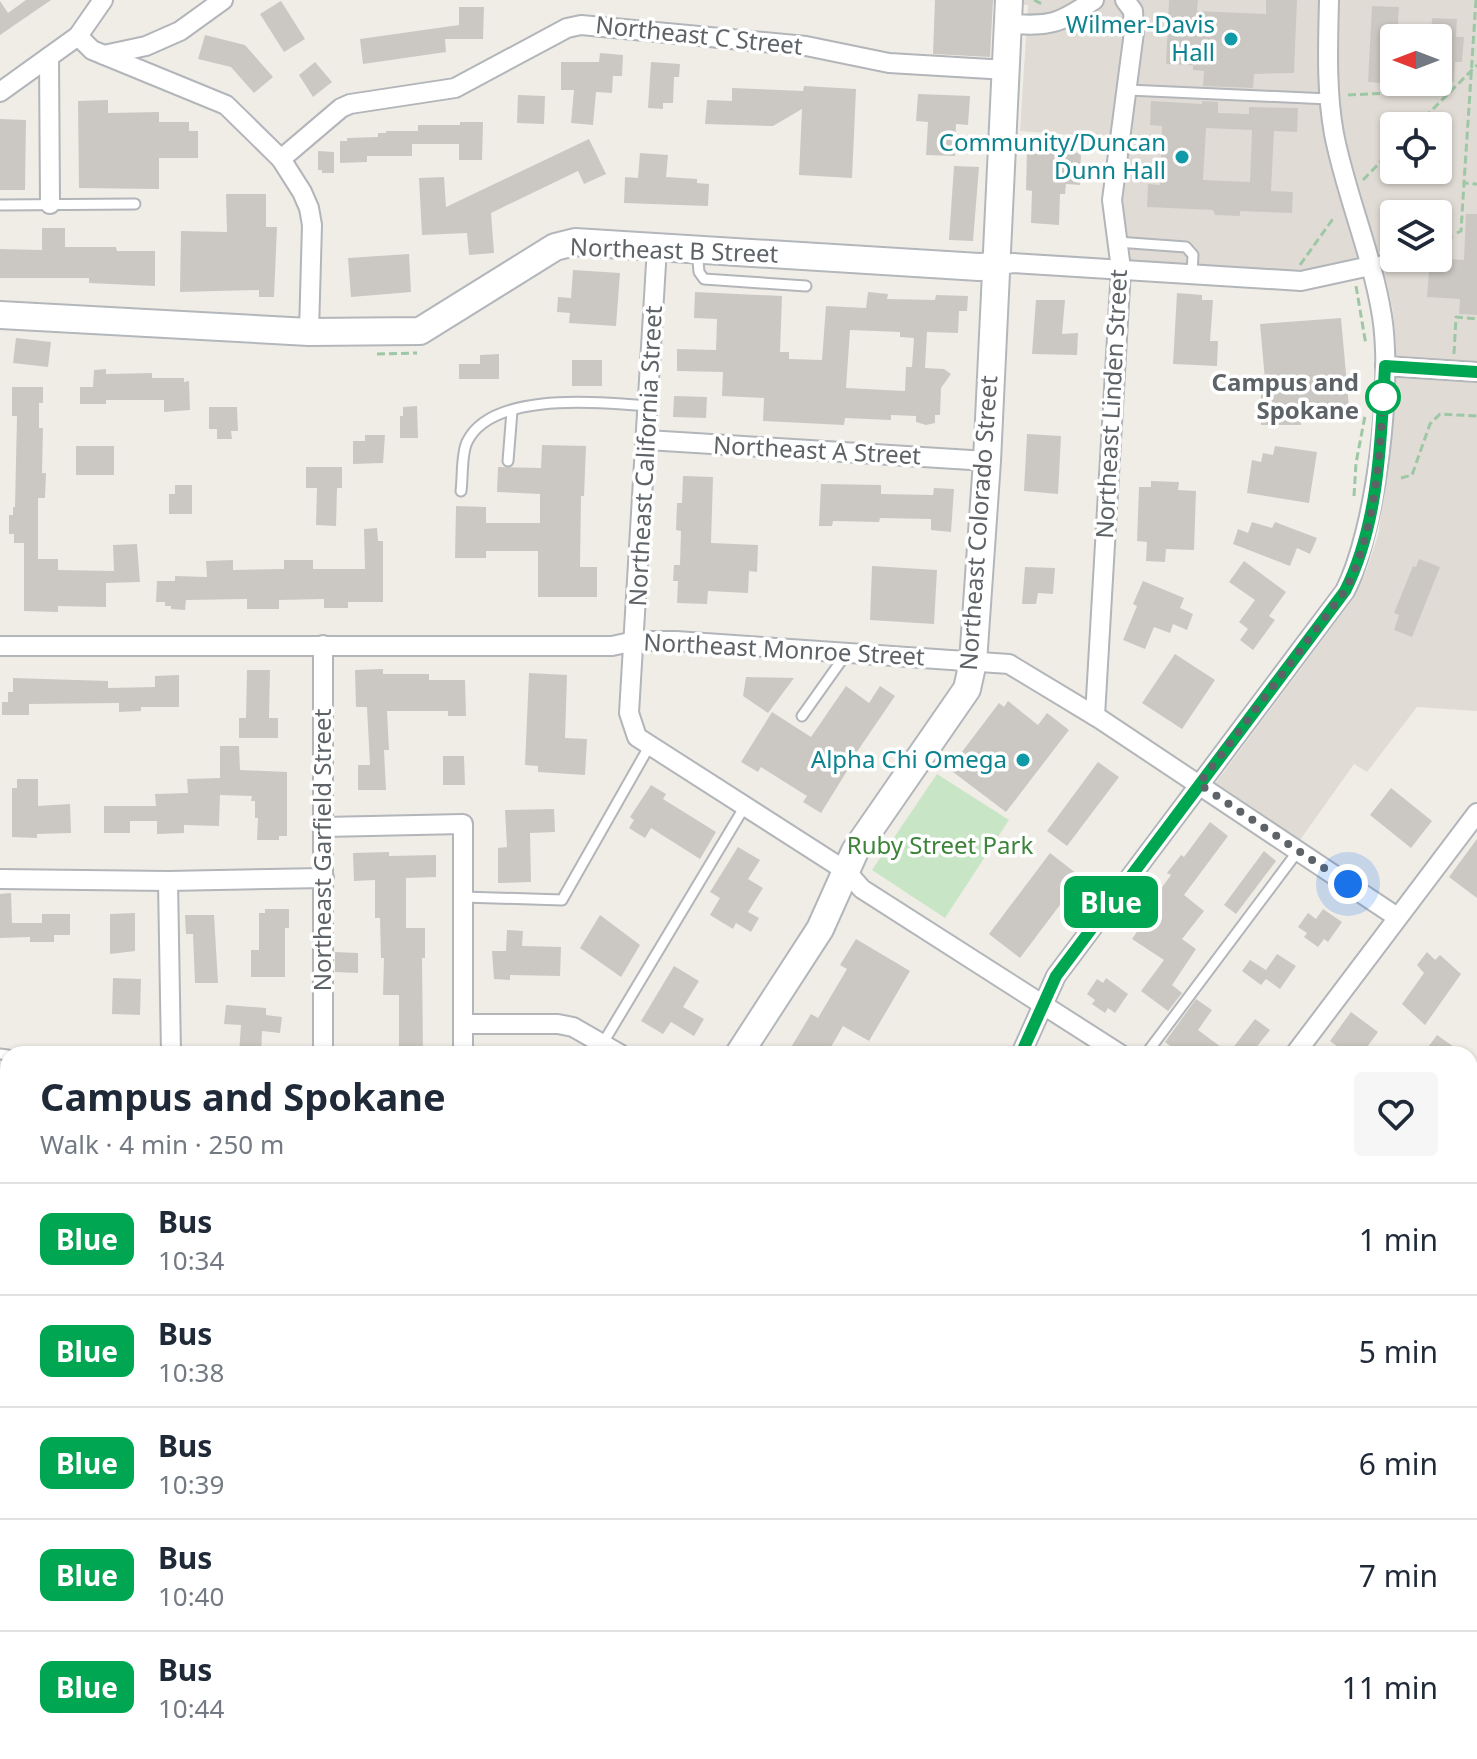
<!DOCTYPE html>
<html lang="en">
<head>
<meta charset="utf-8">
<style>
	:root { --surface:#fff; --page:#f6f6f7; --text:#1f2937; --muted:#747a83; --line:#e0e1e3 }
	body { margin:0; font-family:"Noto Sans",sans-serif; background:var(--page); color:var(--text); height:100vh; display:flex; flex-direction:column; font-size:30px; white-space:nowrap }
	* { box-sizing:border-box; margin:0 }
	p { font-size:26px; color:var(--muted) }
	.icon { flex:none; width:44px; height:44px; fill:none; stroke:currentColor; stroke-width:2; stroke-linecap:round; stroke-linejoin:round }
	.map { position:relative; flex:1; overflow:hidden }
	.drawer { position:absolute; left:0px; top:1046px; width:1478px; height:714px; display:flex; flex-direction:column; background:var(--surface); border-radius:24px 24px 0 0; box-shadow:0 2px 6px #0004 }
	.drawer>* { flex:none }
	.badge { padding:0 16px; border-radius:12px; font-size:28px; line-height:52px }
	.needle { width:52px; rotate:270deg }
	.buttons { position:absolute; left:1380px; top:24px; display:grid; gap:16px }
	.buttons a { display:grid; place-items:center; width:72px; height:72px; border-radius:8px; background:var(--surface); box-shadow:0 2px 6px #0004; font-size:40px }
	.you { position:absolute; width:40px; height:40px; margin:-20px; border:6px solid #fff; border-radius:50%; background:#1a73e8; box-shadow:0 0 0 12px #1a73e833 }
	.map>.badge { position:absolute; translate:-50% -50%; box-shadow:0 0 0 4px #fff }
	.round { display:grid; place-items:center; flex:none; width:84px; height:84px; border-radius:8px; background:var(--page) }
	.overview { display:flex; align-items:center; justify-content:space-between; height:136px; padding:0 40px }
	h1 { font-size:38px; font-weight:700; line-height:60px }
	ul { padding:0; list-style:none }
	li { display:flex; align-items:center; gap:24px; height:112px; padding:0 40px; border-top:2px solid var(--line) }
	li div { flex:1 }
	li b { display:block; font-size:30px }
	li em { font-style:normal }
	li .badge { min-width:88px; font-weight:700; text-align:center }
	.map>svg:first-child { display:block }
</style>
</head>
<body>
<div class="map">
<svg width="1477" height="1759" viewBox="0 0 1477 1759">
	<rect width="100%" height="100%" fill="#f0ede7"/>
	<path fill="#e0dcd5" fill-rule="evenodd" d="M1477 0V711L1417 707 1367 772 1354 764 1300 840 1215 784 1353 599 1367 569 1378 535 1391 439 1396 344 1393 311 1380 252 1338 267 1301 273 1126 263 1118 201 1125 139 1020 131 1028 5 928 0ZM1394 38H1438V82H1394ZM1394 126H1438V170H1394ZM1394 214H1438V258H1394Z"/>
	<polygon fill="#c8e6c5" points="937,774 1009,820 945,918 872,870"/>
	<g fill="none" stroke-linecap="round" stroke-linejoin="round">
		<g stroke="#ace0fc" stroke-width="5">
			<polyline points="0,1407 8,1409"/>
			<polyline points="479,1752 485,1759"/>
		</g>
	</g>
	<g fill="#cbc8c3" fill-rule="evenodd">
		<polygon points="26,0 51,0 0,35 0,1 8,13"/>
		<polygon points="935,0 993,0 990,57 933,54"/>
		<polygon points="1169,0 1198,0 1197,11 1266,14 1266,0 1297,0 1294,73 1254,74 1253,88 1203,86 1204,71 1193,70 1193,65 1166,64"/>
		<polygon points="281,1 305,39 284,52 260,14"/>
		<polygon points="1372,6 1399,7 1397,38 1394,38 1394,84 1368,82"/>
		<polygon points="459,7 484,7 483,39 445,39 446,52 363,64 360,39 459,25"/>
		<polygon points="1432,18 1457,19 1456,37 1464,37 1462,62 1455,62 1454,82 1438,81 1438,38 1431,38"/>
		<polygon points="205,35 245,45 273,77 254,93 231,67 198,59"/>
		<polygon points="600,53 623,55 622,76 613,76 612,93 596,92 593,125 571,123 574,90 561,90 561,62 599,62"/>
		<polygon points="315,62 332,82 313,97 299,75"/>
		<polygon points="651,62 680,64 679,77 674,77 673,103 663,103 663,109 648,108"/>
		<polygon points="804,86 856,89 852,178 799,175 802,109 773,126 705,124 707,100 732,101 732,88 803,91"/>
		<polygon points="918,94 970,96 968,125 956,124 955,156 926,155 928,122 916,121"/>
		<polygon points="518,95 545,96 544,124 517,123"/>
		<polygon points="108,100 108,113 159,112 159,122 189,122 189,131 198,131 198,158 159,158 159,189 79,188 78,101"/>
		<path d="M1151 101 1202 104V101L1218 102V113L1249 114V107L1298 108 1297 132 1274 131 1271 191 1293 192 1292 213 1240 211V216L1215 215 1213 210 1147 207 1148 184 1160 185 1162 126 1150 125ZM1206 128 1252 130 1250 182 1203 180Z"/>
		<polygon points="0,119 26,120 25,190 0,190"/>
		<polygon points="460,122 483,122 482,160 459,160 459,144 412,144 412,156 367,156 367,162 340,163 340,141 347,141 347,138 378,137 378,133 386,133 386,131 418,131 418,125 460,125"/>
		<polygon points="589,139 606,174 584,184 578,171 491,213 494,253 469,255 467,233 422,235 419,178 444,177 446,207"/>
		<polygon points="1034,140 1051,141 1050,151 1081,153 1080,185 1066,184 1065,194 1060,194 1059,225 1031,223 1032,191 1026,190 1027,150 1034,150"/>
		<polygon points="318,151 334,152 334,173 322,173 322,170 318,170"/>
		<polygon points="640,153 668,155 666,177 697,179 697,183 709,184 708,206 624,203 625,177 638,178"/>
		<polygon points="954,166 979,167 973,241 949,240"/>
		<polygon points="226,194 266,194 266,227 277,227 274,297 259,297 259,290 180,292 181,231 227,232"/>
		<polygon points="1466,214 1477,214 1477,315 1459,314 1460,299 1427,297 1430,258 1464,260"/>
		<polygon points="42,228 65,228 65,247 116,247 117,251 155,251 155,286 89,283 89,278 0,278 0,249 42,250"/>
		<polygon points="409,254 411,292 351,297 348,258"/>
		<polygon points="573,270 620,273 616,326 569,323 570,313 557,312 558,297 571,298"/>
		<path d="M695 292 782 296 780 352H789V359L822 360 826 306 866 308 868 292 888 294 887 299 935 300 936 295 968 296 967 311H959L958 333 927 332 925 368 944 369 951 374 941 388 940 415H935V423L926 425 916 422V416L891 415V420L845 418 844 425 763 421 764 398 722 396 723 372 677 371V349L716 350 717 319 694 318ZM850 330 900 332V337L914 338 912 367H906L905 391 846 388Z"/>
		<polygon points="1177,293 1202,295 1202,300 1213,300 1210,341 1218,341 1217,366 1173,364"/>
		<polygon points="1036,300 1065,300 1062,334 1078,333 1077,355 1032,354"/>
		<polygon points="1341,318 1349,407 1300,407 1301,425 1261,425 1261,380 1265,380 1260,324"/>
		<polygon points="16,338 51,342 48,367 13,363"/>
		<polygon points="499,354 499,379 459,379 459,364 480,364 480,355"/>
		<rect x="572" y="360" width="30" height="26"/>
		<polygon points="106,369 106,374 152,373 152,378 184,378 184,382 189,381 190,410 164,412 164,400 106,400 106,404 80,404 80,387 93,387 94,370"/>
		<polygon points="12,387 43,387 43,403 39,403 39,428 43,428 42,473 46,473 45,498 38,498 38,559 58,559 58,570 114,571 113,545 137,544 140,582 106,583 106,607 58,606 58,612 24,611 24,543 14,543 14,534 9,534 9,515 13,515 13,507 15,507 17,416 12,416"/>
		<polygon points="674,396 707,397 706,418 673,417"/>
		<polygon points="417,406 418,438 400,438 400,416 403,416 403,407"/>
		<polygon points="209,407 237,407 238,431 231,431 232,439 217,439 217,429 209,429"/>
		<polygon points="1027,434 1061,436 1058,494 1024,491"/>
		<polygon points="365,435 385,435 383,463 353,464 353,441 365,441"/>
		<polygon points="542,445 586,446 584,496 581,496 580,567 597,567 597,597 538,597 538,551 486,551 486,558 455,558 456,506 486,507 486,523 540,523 540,494 497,492 498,467 541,468"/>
		<rect x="76" y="446" width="38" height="29"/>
		<polygon points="1275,446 1317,452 1309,503 1247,493 1252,460 1261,462 1263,453 1273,455"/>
		<polygon points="306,467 342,467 342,488 337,488 336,526 316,525 317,488 306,488"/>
		<polygon points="683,476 713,477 711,543 758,545 757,572 749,571 748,593 708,591 707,604 677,603 678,581 673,581 674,565 680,565 681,531 676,530 677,503 682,503"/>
		<polygon points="1151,481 1179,482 1178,490 1196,491 1194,550 1166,549 1165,562 1146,561 1147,542 1137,541 1139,487 1151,487"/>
		<polygon points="821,484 881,485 881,494 933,495 934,488 954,489 951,532 931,530 931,519 880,518 879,522 833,521 832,526 819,526"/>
		<polygon points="175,485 192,485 192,514 169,514 169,494 175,494"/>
		<polygon points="1252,522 1272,528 1275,522 1317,538 1310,554 1297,548 1290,566 1233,544 1238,529 1248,533"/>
		<polygon points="377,528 378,541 383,541 383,602 348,602 348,608 324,608 324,599 279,600 279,609 247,609 247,599 186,600 185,610 171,609 171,606 165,606 165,602 156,602 157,581 175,581 175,576 207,577 206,561 233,560 233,570 284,569 284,560 313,560 313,569 365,569 364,529"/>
		<polygon points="1419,559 1440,567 1412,637 1394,630 1399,615 1394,613 1413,566 1416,567"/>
		<polygon points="1244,561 1286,592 1269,616 1275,620 1253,650 1240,640 1248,629 1239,622 1255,600 1229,582"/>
		<polygon points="872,566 937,570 934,624 870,620"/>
		<polygon points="1025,567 1055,568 1053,594 1038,593 1036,604 1022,604"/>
		<polygon points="1143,581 1184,598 1180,608 1193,614 1187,630 1173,624 1170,633 1154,627 1145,649 1123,640 1137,606 1133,604"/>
		<polygon points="1175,654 1215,680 1182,729 1142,703"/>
		<polygon points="383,669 383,674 429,674 429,680 465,680 466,716 448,716 448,711 387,711 389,750 384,750 386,790 358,790 358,765 370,765 367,707 356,707 355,670"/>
		<polygon points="247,670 270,670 269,718 278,718 278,738 239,738 239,718 246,718"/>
		<polygon points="529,673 567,675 565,738 587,739 585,775 538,772 538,766 525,765"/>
		<polygon points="179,675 179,707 141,707 141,711 119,712 119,703 29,704 29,715 2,715 2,702 8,702 8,692 13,692 13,678 108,681 108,688 155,687 155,676"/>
		<polygon points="746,677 794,678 768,713 743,696"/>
		<polygon points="846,686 869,703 880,686 895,696 850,762 852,763 821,813 803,802 807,796 761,767 758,772 741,762 772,712 811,737"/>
		<polygon points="1008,701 1038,725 1047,713 1069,730 1006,812 949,769 999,703 1004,707"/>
		<polygon points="220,746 239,746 240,770 287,772 287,836 279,836 279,840 257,840 258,818 255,818 255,801 251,801 252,796 220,795 219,826 184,825 184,833 157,834 157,821 130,821 130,833 104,833 104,806 156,806 155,794 188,793 187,779 220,778"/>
		<polygon points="443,756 464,756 465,785 443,785"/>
		<polygon points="1098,762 1119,777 1067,846 1047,831"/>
		<polygon points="17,779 38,779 38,806 70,804 71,833 37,834 37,838 12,837 12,788 17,788"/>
		<polygon points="651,785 666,794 663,799 716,832 700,859 651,828 645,838 629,828 634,820 630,817"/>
		<polygon points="1391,788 1432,821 1411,848 1370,815"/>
		<polygon points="554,809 555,832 530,833 531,882 498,883 498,848 507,847 505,810"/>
		<polygon points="1210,822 1228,836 1184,895 1204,911 1182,939 1196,949 1172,985 1182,993 1168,1011 1141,991 1164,960 1132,939 1156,904 1152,901 1171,875 1167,873 1181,855 1184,857"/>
		<polygon points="1477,839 1477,898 1449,877"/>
		<polygon points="738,847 760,860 748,879 763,888 748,912 759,918 751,932 736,923 733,929 710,915 720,898 710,892"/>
		<polygon points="1264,851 1276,861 1236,914 1224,905"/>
		<polygon points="389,852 389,856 436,855 436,877 406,878 406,928 425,928 425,958 422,958 423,1054 399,1054 399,995 383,995 384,958 381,958 380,918 375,918 375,880 354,881 353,853"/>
		<polygon points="1050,853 1081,877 1020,958 989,934"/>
		<polygon points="11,893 12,923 42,923 42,914 70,914 70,935 54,935 54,942 30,942 30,937 0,938 0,894"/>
		<polygon points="265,909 289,909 289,928 285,928 285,977 251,977 251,950 259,950 259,913 265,913"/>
		<polygon points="1323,909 1342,922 1328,942 1324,939 1318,947 1304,937 1307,933 1298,927 1308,913 1316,919"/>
		<polygon points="135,913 135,951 110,954 110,914"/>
		<polygon points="185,915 214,915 218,983 195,983 193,934 186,934"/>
		<polygon points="600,915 640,945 621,977 580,948"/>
		<polygon points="507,930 523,931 522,946 561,947 560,976 510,975 510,980 494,979 492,951 506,951"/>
		<polygon points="856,939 910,971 869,1041 843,1026 827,1054 787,1054 811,1014 818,1018 847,969 840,965"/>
		<polygon points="335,952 358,953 358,973 335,972"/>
		<polygon points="1427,952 1435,960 1440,955 1461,974 1425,1025 1402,1004 1424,973 1417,965"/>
		<polygon points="1277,954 1296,966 1280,989 1266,979 1261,985 1242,971 1250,960 1266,970"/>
		<polygon points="674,966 699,981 683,1007 704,1019 694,1036 671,1022 663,1034 641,1021"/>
		<polygon points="113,978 141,979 140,1015 112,1014"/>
		<polygon points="1106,978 1128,994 1115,1013 1108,1008 1105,1013 1092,1004 1095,1000 1087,994 1097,979 1103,983"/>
		<polygon points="1196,999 1212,1010 1198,1030 1229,1053 1255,1019 1270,1030 1251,1054 1181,1054 1165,1042"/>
		<polygon points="226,1005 266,1008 266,1015 282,1017 280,1033 262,1031 261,1054 239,1054 241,1025 224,1024"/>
		<polygon points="1351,1012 1378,1032 1362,1054 1347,1054 1330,1041"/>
		<polygon points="1437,1035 1464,1054 1423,1054"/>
	</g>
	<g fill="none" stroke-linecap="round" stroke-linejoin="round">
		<defs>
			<g id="lane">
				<polyline points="1128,90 1329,99"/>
				<polyline points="0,205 135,204"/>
				<polyline points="1117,242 1186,247 1193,255 1192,273"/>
				<polyline points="1438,242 1446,237"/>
				<polyline points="697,250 699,272 704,279 806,286"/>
				<polyline points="1370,266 1394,255"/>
				<polyline points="508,461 512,411"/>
				<path d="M461 491C463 477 461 455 467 442 492 390 602 403 648 406"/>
				<polyline points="802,716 846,654"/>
				<polyline points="463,897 562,900 650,745"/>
				<polyline points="603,1043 745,806"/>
				<polyline points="0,1054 8,1055"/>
				<polyline points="1146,1054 1298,851"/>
				<polyline points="156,1759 157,1752"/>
				<polyline points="1289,1759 1293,1752"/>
			</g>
			<g id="street">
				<path d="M1008 24C1051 26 1057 25 1094 0"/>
				<polyline points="78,36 92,50 226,105 281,159 302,192 309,208 312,225 309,332"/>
				<polyline points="104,55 146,46 180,31 223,0"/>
				<polyline points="49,57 50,204"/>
				<polyline points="0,92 78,36 103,0"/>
				<polyline points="281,159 341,108 350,104 455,88 567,28 581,25 806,46 889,63 1007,70"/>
				<polyline points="657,247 629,713 637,737 846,871 862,889 1120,1054"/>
				<polyline points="995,266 1013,263 1301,281 1370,266"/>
				<polyline points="1385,366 1477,372"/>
				<polyline points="647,440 987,461"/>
				<polyline points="0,646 612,646 635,641 676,641 1009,664 1100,719 1397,917"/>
				<polyline points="1095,716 1121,269 1112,200 1134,32 1133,11 1125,0"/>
				<polyline points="324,827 463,824 463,1054"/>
				<polyline points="0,879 168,881 324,878"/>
				<polyline points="168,881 171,1054"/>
				<polyline points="463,1024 558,1024 573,1027 620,1054"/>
				<polyline points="323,1054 323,645"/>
				<path d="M1021 1054 1056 976 1345 591C1376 530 1393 385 1382 316 1372 254 1346 195 1334 134 1326 90 1328 44 1329 0"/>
				<polyline points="1295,1054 1477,813"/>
				<polyline points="1470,1271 1477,1262"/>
				<polyline points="1470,1331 1477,1342"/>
				<polyline points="730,1752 739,1759"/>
				<polyline points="808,1752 817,1759"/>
				<polyline points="1204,1752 1215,1759"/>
				<polyline points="1142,1759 1146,1752"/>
				<polyline points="1431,1759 1435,1752"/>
			</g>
			<g id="secondary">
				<polyline points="0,315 309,332 420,331 555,247 575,242 979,267 995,266"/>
				<polyline points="739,1054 820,929 855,851 967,689 973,662 987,461 1009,0"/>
				<polyline points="1460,1752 1464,1759"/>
			</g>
			<g id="primary">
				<polyline points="0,1557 8,1561"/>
				<polyline points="355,1752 363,1759"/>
			</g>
		</defs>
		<use href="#lane" stroke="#b2b5b9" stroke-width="13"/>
		<use href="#street" stroke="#b2b5b9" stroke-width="22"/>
		<use href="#secondary" stroke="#b3b7bb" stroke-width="30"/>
		<use href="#primary" stroke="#ecb964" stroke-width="32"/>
		<g stroke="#9ec7a6" stroke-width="3" stroke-dasharray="8 4" stroke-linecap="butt">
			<polyline points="1034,0 1044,5"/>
			<polyline points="1476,0 1464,183 1477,184"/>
			<polyline points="1348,95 1452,90"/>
			<polyline points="1416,126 1477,65"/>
			<polyline points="1363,180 1394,148"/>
			<polyline points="1457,233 1461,231 1464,183"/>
			<polyline points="1300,265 1335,216"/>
			<polyline points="1356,286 1366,345"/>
			<polyline points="377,354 417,353"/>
			<polyline points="1454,354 1456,317 1477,319"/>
			<polyline points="1401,478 1412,475 1430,424 1440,414 1477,416"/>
			<polyline points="1354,496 1356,463 1365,416"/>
			<polyline points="0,1315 8,1318"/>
			<polyline points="607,1752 615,1759"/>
			<polyline points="573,1759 580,1752"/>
		</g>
		<use href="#lane" stroke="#fff" stroke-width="9"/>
		<use href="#street" stroke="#fff" stroke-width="18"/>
		<use href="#secondary" stroke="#fff" stroke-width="26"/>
		<use href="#primary" stroke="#fce8b0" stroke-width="28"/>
	</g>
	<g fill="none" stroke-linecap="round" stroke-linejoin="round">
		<defs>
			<path id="line" d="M1021 1054 1056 976 1345 591C1379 524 1381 440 1385 366L1477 372"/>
		</defs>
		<use href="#line" stroke="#fff" stroke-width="18"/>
		<use href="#line" stroke="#00a651" stroke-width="12"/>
		<path stroke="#5e6367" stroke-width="8" stroke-dasharray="0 14.4" d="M1348 884 1199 784 1345 591C1375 532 1380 460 1383 394V397"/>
	</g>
	<g fill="#0f9aa8" stroke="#fff" stroke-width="3">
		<circle cx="1231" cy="39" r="8"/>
		<circle cx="1182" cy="157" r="8"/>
		<circle cx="1023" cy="760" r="8"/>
	</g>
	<circle fill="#fff" stroke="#00a651" stroke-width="4" cx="1383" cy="397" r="16"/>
	<g text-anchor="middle" stroke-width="7" stroke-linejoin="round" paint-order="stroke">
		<g font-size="24" fill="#0d838f" stroke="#fff" text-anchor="end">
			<text x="1215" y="33">Wilmer-Davis<tspan x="1215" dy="28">Hall</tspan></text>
			<text x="1166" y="151">Community/Duncan<tspan x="1166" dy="28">Dunn Hall</tspan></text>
			<text x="1007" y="768">Alpha Chi Omega</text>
		</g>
		<g font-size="24" fill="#5e6367" stroke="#fff">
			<text transform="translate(699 36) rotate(6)" y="8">Northeast C Street</text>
			<text transform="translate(674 251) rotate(2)" y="8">Northeast B Street</text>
			<text transform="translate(1112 404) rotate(-87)" y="8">Northeast Linden Street</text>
			<text transform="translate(817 451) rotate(3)" y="8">Northeast A Street</text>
			<text transform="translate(646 456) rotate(-87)" y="8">Northeast California Street</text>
			<text transform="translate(979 523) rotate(-86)" y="8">Northeast Colorado Street</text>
			<text transform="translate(784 650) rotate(3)" y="8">Northeast Monroe Street</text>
			<text transform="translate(323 850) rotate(-90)" y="8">Northeast Garfield Street</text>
		</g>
		<g font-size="24" font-weight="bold" fill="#5e6367" stroke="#fff" text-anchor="end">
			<text x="1359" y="391">Campus and<tspan x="1359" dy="28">Spokane</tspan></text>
		</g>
		<g font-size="24" fill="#3d8339" stroke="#fff">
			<text x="940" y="854">Ruby Street Park</text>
		</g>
	</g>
</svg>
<div class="buttons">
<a><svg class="needle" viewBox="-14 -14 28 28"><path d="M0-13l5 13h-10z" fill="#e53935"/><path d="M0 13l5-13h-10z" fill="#747a83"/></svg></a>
<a><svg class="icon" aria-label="locate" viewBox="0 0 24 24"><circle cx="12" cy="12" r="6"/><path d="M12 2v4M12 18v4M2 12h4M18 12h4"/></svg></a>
<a><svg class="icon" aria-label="layers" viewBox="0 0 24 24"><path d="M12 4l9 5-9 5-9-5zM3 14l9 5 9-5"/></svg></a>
</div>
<div class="you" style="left:1348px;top:884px"></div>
<b class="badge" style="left:1111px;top:902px;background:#00a651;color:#fff">Blue</b>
<section class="drawer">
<div class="overview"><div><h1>Campus and Spokane</h1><p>Walk · 4 min · 250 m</p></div><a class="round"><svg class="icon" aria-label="heart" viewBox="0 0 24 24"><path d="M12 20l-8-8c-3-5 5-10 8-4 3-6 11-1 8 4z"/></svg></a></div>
<ul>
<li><span class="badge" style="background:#00a651;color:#fff">Blue</span><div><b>Bus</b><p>10:34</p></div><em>1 min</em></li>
<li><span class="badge" style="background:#00a651;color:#fff">Blue</span><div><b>Bus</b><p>10:38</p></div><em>5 min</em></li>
<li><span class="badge" style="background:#00a651;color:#fff">Blue</span><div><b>Bus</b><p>10:39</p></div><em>6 min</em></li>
<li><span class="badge" style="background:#00a651;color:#fff">Blue</span><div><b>Bus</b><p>10:40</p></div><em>7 min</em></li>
<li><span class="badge" style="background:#00a651;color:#fff">Blue</span><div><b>Bus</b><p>10:44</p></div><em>11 min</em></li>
</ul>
</section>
</div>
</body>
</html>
